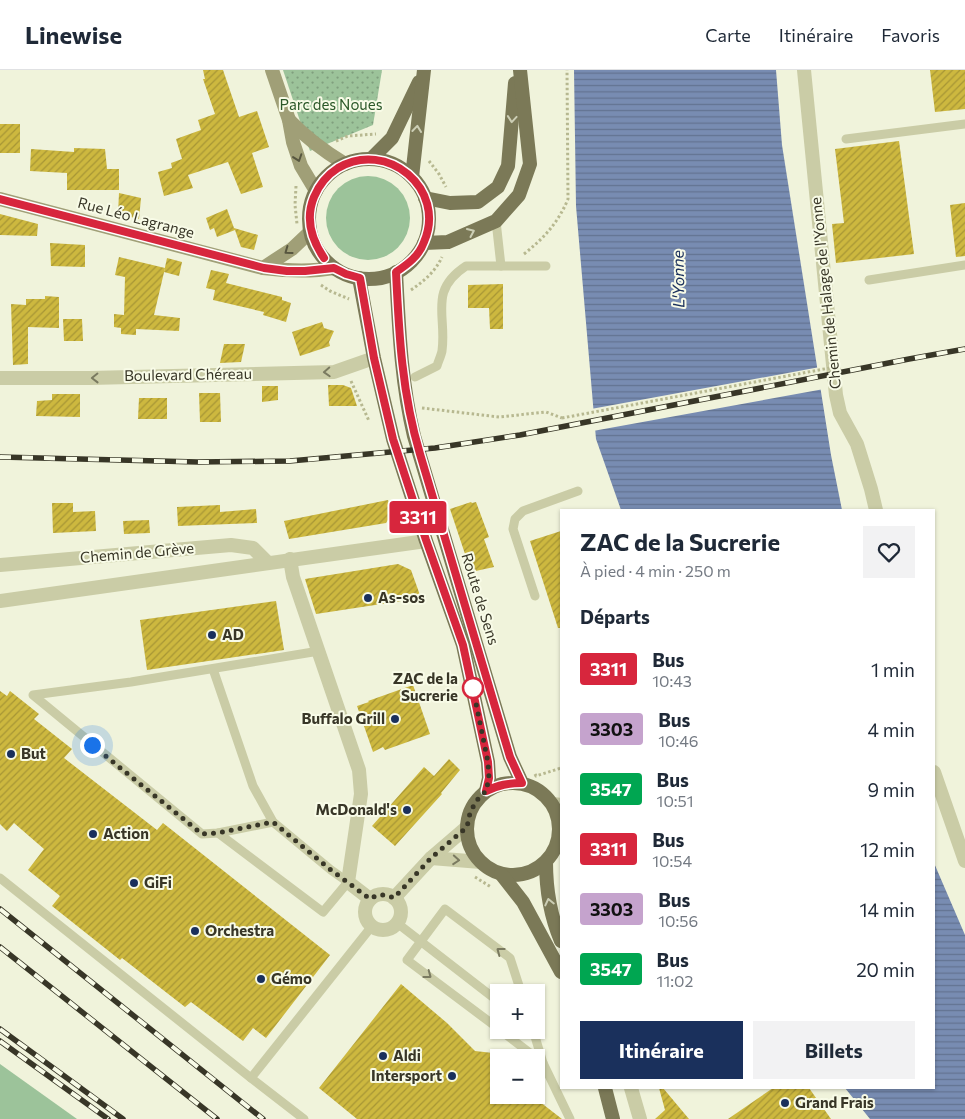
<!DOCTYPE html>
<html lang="fr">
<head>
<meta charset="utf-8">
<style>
	:root { --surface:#fff; --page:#f2f2f3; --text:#1f2937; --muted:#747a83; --line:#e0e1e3; --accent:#1a305c }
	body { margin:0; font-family:Commissioner,sans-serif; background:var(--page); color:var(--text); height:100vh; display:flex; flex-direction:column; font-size:19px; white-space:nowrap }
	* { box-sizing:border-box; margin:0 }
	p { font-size:16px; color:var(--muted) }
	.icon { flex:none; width:28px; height:28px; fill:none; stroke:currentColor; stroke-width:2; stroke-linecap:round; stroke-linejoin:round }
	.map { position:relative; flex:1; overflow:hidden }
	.panel { position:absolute; left:560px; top:439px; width:375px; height:580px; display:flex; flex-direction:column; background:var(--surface); border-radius:0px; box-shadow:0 1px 4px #0004 }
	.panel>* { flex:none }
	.badge { padding:0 10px; border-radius:4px; font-size:18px; line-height:32px }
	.fabs { position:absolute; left:490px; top:914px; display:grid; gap:10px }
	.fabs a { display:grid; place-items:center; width:55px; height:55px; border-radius:0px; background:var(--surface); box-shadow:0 1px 4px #0004; font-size:25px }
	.you { position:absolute; width:25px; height:25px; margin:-12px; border:4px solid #fff; border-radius:50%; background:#1a73e8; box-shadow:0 0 0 8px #1a73e833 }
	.map>.badge { position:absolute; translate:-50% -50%; box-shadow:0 0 0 2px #fff }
	h2 { padding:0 20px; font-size:19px; line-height:45px }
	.round { display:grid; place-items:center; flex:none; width:52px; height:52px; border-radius:0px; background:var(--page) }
	.head { display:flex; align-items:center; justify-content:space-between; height:85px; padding:0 20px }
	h1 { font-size:24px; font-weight:700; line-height:38px }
	.primary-button { display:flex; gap:10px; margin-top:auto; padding:10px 20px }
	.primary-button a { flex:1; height:58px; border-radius:0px; background:var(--accent); color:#fff; font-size:20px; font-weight:700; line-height:58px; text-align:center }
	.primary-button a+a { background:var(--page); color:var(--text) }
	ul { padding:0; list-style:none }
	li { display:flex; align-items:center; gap:15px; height:60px; padding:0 20px }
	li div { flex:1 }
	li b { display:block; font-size:19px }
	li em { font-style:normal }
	li .badge { min-width:55px; font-weight:700; text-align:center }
	header { display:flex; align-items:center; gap:30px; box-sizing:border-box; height:70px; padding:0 25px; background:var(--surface); border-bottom:1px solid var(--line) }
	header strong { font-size:24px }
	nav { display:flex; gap:28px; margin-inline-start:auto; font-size:18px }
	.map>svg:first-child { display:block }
</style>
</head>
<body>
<header>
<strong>Linewise</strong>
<nav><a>Carte</a><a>Itinéraire</a><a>Favoris</a></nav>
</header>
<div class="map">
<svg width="965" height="1049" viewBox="0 0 965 1049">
	<defs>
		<pattern id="park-dots" width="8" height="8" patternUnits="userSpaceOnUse" patternTransform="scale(1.25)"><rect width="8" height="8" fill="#9cc39a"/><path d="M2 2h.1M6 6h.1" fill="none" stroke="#809f7e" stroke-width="1.8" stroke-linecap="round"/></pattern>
		<pattern id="water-rules" width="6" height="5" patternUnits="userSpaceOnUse" patternTransform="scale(1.25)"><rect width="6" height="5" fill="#788cb2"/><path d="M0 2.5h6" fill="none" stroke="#637391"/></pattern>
		<pattern id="building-hatch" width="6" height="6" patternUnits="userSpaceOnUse" patternTransform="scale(1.25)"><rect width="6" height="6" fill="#cdb83f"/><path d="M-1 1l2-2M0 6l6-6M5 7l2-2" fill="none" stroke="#a79635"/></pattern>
	</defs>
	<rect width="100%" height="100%" fill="#f0f3db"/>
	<g fill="#9cc39a">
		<circle cx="368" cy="148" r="42"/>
		<polygon points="0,994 77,1049 0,1049"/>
	</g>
	<polygon fill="url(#park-dots)" points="283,0 382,0 373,55 310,81"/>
	<g fill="url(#water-rules)">
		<polygon points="574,0 776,0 782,75 831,385 842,440 621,440 596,369 576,136"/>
		<polygon points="934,793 965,865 965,1049 870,1049 845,1018 934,1018"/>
	</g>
	<polygon fill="#f0f3db" points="820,297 824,319 593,361 591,339"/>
	<g fill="url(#building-hatch)">
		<polygon points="203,0 223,0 239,47 257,41 269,77 252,83 263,117 241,124 228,92 188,105 193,118 164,126 158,102 172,98 171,93 182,89 176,69 201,60 198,50 215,44 203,9 205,9"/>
		<polygon points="930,0 965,0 965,39 935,42"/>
		<rect x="0" y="54" width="20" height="29"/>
		<polygon points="899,71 914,184 836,193 832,154 844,153 835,79"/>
		<polygon points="74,78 105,79 107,99 119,99 119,120 67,120 67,103 30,101 31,79 74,82"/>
		<polygon points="119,123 141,128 139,149 118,144"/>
		<polygon points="965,133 965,186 956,187 950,135"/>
		<polygon points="227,139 234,158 258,165 254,180 241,177 235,160 217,167 214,158 210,160 206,148"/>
		<polygon points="0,144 38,154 37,166 0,165"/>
		<polygon points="50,173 85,175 85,197 51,196"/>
		<polygon points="119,187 165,198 154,245 180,248 179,261 136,259 136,265 121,264 121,258 114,257 114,244 124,245 125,207 115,205"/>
		<polygon points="167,188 182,192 179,206 164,202"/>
		<polygon points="211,200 229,204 226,213 282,227 282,230 291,233 286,252 263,245 264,242 213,230 215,220 206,218"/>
		<polygon points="503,214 503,259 490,259 489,238 468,238 468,215"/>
		<polygon points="45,226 59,227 59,258 28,257 28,294 13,295 11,234 26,235 26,229 45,229"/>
		<polygon points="63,249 82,249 83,271 64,271"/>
		<polygon points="322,252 324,258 334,261 329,272 330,276 300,286 292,262"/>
		<polygon points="224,274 245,274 241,292 220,293"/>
		<polygon points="328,315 343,315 351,318 357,336 329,336"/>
		<polygon points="262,316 278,316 278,330 262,332"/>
		<polygon points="199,323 220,323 221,352 200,352"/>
		<polygon points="52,324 80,324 80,347 36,346 37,331 52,330"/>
		<polygon points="139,328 167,328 167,349 138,349"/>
		<polygon points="388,430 392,444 386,453 289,469 284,451"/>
		<polygon points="471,432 472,433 476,432 489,467 484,469 494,497 471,502 450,439"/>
		<polygon points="52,433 73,433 73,442 95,441 96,461 53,463"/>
		<polygon points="220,435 220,442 256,439 257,453 178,456 177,437"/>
		<polygon points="149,450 150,463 124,464 123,451"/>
		<polygon points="561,461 561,558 558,558 530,471"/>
		<polygon points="398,494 411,500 421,528 316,544 305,509"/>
		<polygon points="276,531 284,580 147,600 140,550"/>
		<polygon points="413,615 430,664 385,680 383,677 373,682 357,636 369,632 368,631"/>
		<polygon points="0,621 7,626 10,621 39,644 34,649 72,679 64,688 157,760 163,753 330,885 266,968 253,958 243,971 191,932 185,937 122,888 120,890 52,836 60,826 28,800 44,779 14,753 7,761 0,754"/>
		<polygon points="449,689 460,700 441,723 442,724 395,776 372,756 424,697 434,706"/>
		<polygon points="401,914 447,953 475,981 493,983 499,987 499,1025 531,1025 562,1049 357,1049 319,1018"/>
		<polygon points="659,1018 663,1018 689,1049 655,1049 665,1040"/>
		<polygon points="773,1018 809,1018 831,1049 728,1049"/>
	</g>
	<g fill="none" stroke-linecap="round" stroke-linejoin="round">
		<g stroke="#b7b890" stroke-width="3" stroke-dasharray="2.5 2.5" stroke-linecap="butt">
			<polyline points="336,71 348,66 376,64"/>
			<polyline points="429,91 439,104 446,117"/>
			<polyline points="296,116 295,135 297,154"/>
			<path d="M524 184C544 168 558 153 568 129L567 0"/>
			<polyline points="321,215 330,221 349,229"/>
			<path d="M411 220C424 211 435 202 442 187"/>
			<polyline points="351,311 369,351"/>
			<polyline points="422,338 499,347 546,342 562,348"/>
			<polyline points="535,704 536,706 561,698"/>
			<polyline points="475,807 491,817"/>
		</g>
		<g stroke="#cacca6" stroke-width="9">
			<polyline points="846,69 965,54"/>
			<polyline points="496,151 501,196"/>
			<polyline points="869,210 965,195"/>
			<path d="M415 307 437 296C438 292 441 286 442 281 447 245 428 221 466 196H546"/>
			<polyline points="535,526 513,459 515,449 523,441 578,421"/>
			<polyline points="213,599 253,716 273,752 331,800 348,812 323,842 218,763"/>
			<polyline points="273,752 218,763 202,764 33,625 131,612 319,581"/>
			<polyline points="0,808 251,1008 372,856"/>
			<polyline points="397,853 499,932"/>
			<polyline points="499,959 407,890 445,839 510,888 521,922"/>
			<polyline points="500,960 543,993 533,960"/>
			<polyline points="543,993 570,1049"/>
			<polyline points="251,1008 304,1049"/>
		</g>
		<g stroke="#cacca6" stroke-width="14">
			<polyline points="804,0 836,325 840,343 857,374 871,419 876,440"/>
			<polyline points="0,308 90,308 334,302 374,288"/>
			<polyline points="290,489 293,507 359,700 361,724 348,812 370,829"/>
			<polyline points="0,495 231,475 253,478 267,492"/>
			<polyline points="934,702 965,791"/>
			<polyline points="431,788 481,792"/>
			<circle cx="383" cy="842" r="18"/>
			<polyline points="394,828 431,788 467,757"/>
		</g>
		<g stroke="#cacca6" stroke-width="14">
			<polyline points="0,531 426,471"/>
			<polyline points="553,734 561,735"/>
			<polyline points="558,772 561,770"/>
			<polyline points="631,1018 640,1049"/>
		</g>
		<g stroke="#a09f77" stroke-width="14">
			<polyline points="272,0 289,50 293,72 301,96 316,121"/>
			<path d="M289 50C306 68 324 81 345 94"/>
			<path d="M0 129 263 198C288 201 310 202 334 198"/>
			<polyline points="263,198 292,179 310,162"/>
		</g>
		<g stroke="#7b7957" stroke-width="14">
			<polyline points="371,89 392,68 419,12"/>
			<circle cx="369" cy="149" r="60"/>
			<polyline points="412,107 424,0"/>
			<polyline points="425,128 450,133 478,132 498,117 508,96 515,13"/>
			<polyline points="424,173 448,172 496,151 519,125 530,94 520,0"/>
			<path d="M396 202C399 258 401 312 414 366L510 687 522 713"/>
			<polyline points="359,208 374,288 393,369 426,471 463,575 488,692 489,708 486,721"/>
			<circle cx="513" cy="759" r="46"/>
			<path d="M546 792C546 820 550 845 561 871"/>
			<polyline points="501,804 523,832 561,902"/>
			<polyline points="605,1018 613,1049"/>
		</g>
		<defs>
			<g id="rail">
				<polyline points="0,387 198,392 290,391 435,378 520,365 909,289 965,279"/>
				<polyline points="0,839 263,1049"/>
				<polyline points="0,877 217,1049"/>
				<polyline points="0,959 123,1049"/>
				<polyline points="0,971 108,1049"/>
			</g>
		</defs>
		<use href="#rail" stroke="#383627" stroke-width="5.5"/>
		<use href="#rail" stroke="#f8fbe7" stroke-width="4" stroke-dasharray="11" stroke-linecap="butt"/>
		<polyline stroke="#b7b890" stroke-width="3" stroke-dasharray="2.5 2.5" stroke-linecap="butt" points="562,348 835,297"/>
	</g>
	<defs><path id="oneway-chevron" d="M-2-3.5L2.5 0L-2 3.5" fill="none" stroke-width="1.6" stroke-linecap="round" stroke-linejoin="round" transform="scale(1.25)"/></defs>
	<g stroke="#ccceb5">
		<use href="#oneway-chevron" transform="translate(512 49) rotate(95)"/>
		<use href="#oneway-chevron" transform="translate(417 59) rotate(-84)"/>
		<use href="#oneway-chevron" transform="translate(471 162) rotate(-24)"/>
		<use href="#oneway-chevron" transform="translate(549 832) rotate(-103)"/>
	</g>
	<g stroke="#57563f">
		<use href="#oneway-chevron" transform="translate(298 88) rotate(71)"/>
		<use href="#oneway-chevron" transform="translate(288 181) rotate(144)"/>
	</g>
	<g stroke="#7a7a60">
		<use href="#oneway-chevron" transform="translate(327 302) rotate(177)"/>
		<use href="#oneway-chevron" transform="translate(95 308) rotate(179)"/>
		<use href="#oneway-chevron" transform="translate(456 790) rotate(4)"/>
		<use href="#oneway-chevron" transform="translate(500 881) rotate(-143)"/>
		<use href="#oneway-chevron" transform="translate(428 905) rotate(37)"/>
	</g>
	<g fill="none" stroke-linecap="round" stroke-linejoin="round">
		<defs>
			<path id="line" d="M0 129 264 198 287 201H305L334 198 346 204 360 208 374 288 393 369 426 470 463 575 488 692 489 708 486 721C499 715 508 713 522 713L510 687 420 384C402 324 399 265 396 202 408 194 419 186 424 172 447 119 387 69 338 98 327 105 319 115 314 127 305 149 311 169 324 188"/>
		</defs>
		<use href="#line" stroke="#fff" stroke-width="11"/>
		<use href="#line" stroke="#d7263d" stroke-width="8"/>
		<path stroke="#383627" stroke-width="5" stroke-dasharray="0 9" d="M92 675 202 764 218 763 273 752 331 800 370 829C378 824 385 824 394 828L431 788 467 757 470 743 476 731 486 721 489 708 488 692 472 614 473 618"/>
	</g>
	<g fill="#1a305c" stroke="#f8fbe7" stroke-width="2">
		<circle cx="368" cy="528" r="5"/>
		<circle cx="212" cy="565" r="5"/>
		<circle cx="395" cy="649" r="5"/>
		<circle cx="11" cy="684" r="5"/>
		<circle cx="407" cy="740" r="5"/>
		<circle cx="93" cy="764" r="5"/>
		<circle cx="134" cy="813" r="5"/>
		<circle cx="195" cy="861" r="5"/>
		<circle cx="261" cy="909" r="5"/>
		<circle cx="383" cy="986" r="5"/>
		<circle cx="452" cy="1006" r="5"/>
		<circle cx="785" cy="1033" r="5"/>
	</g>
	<circle fill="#fff" stroke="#d7263d" stroke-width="2.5" cx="473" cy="618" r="10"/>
	<g text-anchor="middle" stroke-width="4" stroke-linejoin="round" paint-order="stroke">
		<g font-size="15" fill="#2b5829" stroke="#f8fbe7">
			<text x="331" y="40">Parc des Noues</text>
		</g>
		<g font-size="15" fill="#383627" stroke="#f8fbe7">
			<text transform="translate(136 148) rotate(15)" y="5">Rue Léo Lagrange</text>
			<text transform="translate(826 223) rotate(-96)" y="5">Chemin de Halage de l'Yonne</text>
			<text transform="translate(188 305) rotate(-1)" y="5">Boulevard Chéreau</text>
			<text transform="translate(137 483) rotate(-5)" y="5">Chemin de Grève</text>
			<text transform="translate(480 529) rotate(73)" y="5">Route de Sens</text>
		</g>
		<g font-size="15" font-weight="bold" fill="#383627" stroke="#f8fbe7" text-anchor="start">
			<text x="378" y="533">As-sos</text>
			<text x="222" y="570">AD</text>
			<text x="385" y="654" text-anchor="end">Buffalo Grill</text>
			<text x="21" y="689">But</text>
			<text x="397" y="745" text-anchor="end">McDonald's</text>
			<text x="103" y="769">Action</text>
			<text x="144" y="818">GiFi</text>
			<text x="205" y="866">Orchestra</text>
			<text x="271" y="914">Gémo</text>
			<text x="393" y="991">Aldi</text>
			<text x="442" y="1011" text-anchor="end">Intersport</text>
			<text x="795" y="1038">Grand Frais</text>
		</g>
		<g font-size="15" font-weight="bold" fill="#383627" stroke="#f8fbe7" text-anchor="end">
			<text x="458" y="614">ZAC de la<tspan x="458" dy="17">Sucrerie</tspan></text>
		</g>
		<g font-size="16" font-style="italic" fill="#1a305c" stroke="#f8fbe7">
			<text transform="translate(678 209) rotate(-91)" y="6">L'Yonne</text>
		</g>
	</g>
</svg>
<div class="fabs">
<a>+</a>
<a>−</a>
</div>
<div class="you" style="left:92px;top:675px"></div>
<b class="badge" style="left:418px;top:447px;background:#d7263d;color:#fff">3311</b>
<section class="panel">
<div class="head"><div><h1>ZAC de la Sucrerie</h1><p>À pied · 4 min · 250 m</p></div><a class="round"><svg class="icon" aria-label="heart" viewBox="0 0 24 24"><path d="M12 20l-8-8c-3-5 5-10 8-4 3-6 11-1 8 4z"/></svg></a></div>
<h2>Départs</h2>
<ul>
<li><span class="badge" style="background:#d7263d;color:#fff">3311</span><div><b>Bus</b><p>10:43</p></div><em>1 min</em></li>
<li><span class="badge" style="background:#c5a3cd;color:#111">3303</span><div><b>Bus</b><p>10:46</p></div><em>4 min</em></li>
<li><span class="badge" style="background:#00a651;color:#fff">3547</span><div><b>Bus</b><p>10:51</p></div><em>9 min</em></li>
<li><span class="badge" style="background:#d7263d;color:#fff">3311</span><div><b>Bus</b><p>10:54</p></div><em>12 min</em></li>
<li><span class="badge" style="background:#c5a3cd;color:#111">3303</span><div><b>Bus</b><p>10:56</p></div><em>14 min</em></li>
<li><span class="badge" style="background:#00a651;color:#fff">3547</span><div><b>Bus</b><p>11:02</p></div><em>20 min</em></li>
</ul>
<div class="primary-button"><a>Itinéraire</a><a>Billets</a></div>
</section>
</div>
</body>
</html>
